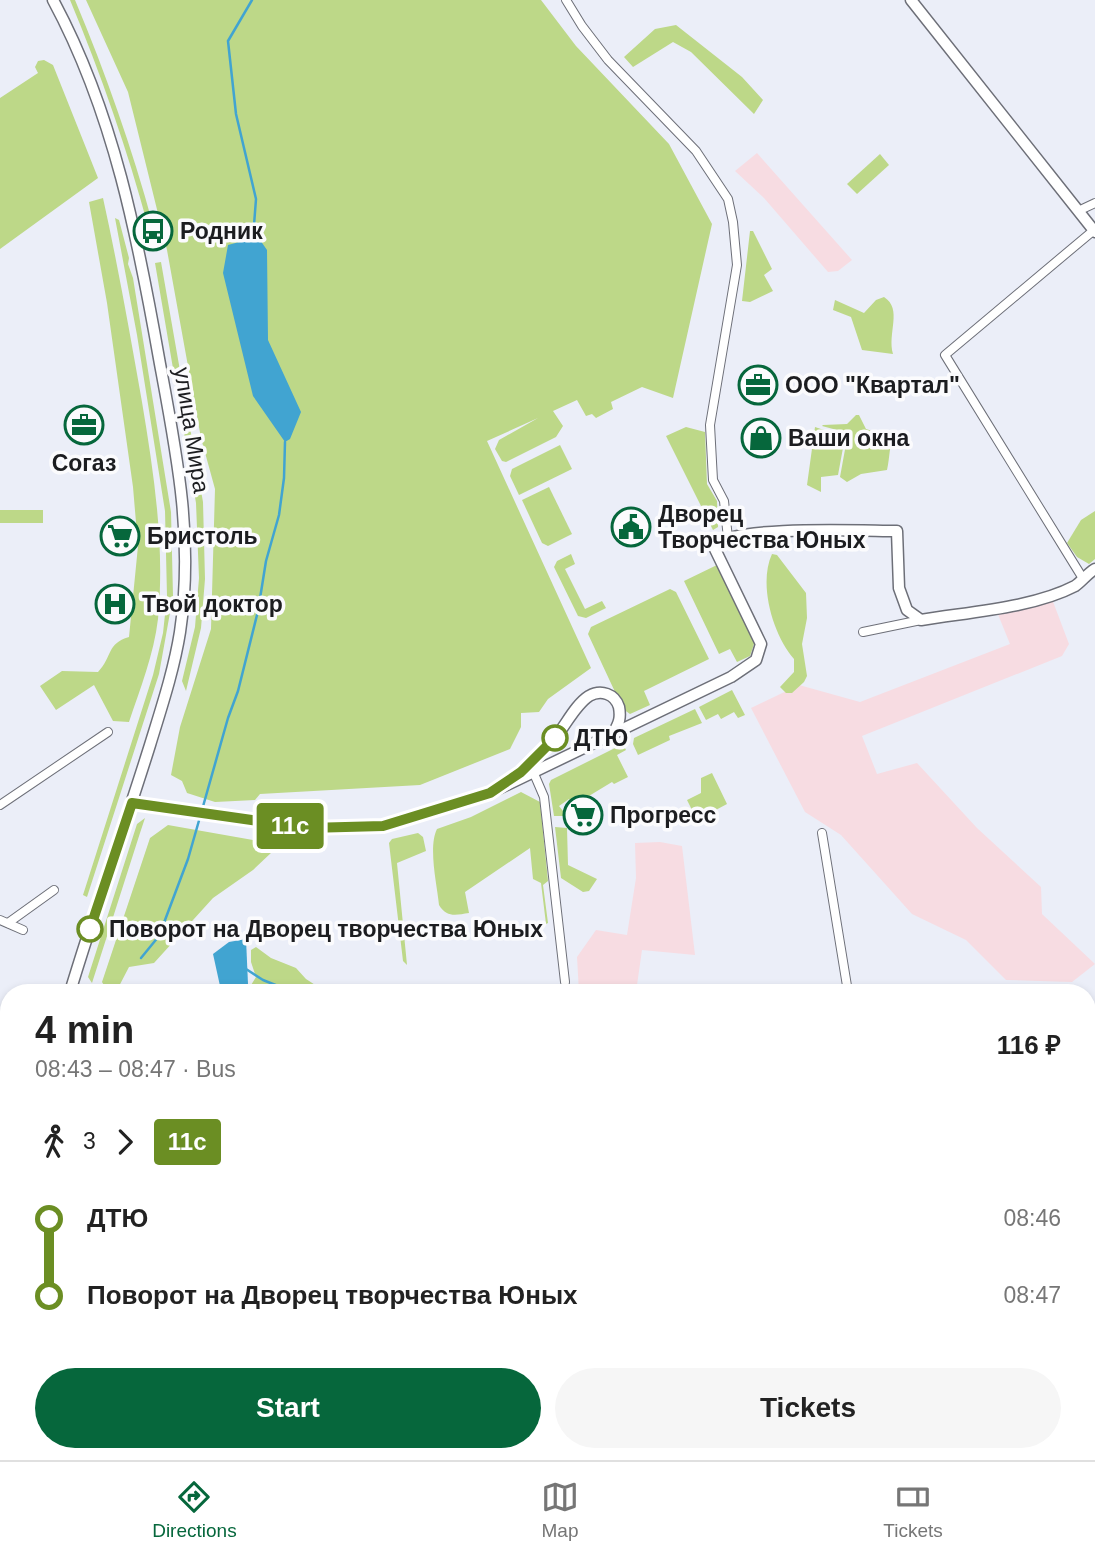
<!DOCTYPE html>
<html lang="en">
<head>
<meta charset="utf-8">
<style>
	:root { --surface:#fff; --page:#f6f6f6; --text:#222; --muted:#767676; --line:#e0e0e0; --accent:#06673c }
	body { margin:0; font-family:Arial,sans-serif; background:var(--page); color:var(--text); height:100vh; display:flex; flex-direction:column; font-size:26px; white-space:nowrap }
	* { box-sizing:border-box; margin:0 }
	p { font-size:23px; color:var(--muted) }
	.icon { flex:none; width:38px; height:38px; fill:none; stroke:currentColor; stroke-width:2; stroke-linecap:round; stroke-linejoin:round }
	.map { position:relative; flex:1; overflow:hidden }
	.drawer { position:absolute; left:0px; top:984px; width:1096px; height:478px; display:flex; flex-direction:column; background:var(--surface); border-radius:28px 28px 0 0; box-shadow:0 4px 10px #0003 }
	.drawer>* { flex:none }
	.badge { padding:0 14px; border-radius:5px; font-size:24px; line-height:46px }
	.map>.badge { position:absolute; translate:-50% -50%; box-shadow:0 0 0 4px #fff }
	.legs { display:flex; align-items:center; gap:10px; height:77px; padding:0 35px; font-size:23px }
	.legs p { margin-inline-start:auto }
	.summary { display:flex; align-items:center; justify-content:space-between; height:119px; padding:0 35px }
	h1 { font-size:38px; font-weight:700; line-height:52px }
	.primary-button { display:flex; gap:14px; margin-top:auto; padding:14px 35px }
	.primary-button a { flex:1; height:80px; border-radius:42px; background:var(--accent); color:#fff; font-size:28px; font-weight:700; line-height:80px; text-align:center }
	.primary-button a+a { background:var(--page); color:var(--text) }
	ul { padding:0 35px; list-style:none }
	li { display:flex; align-items:center; gap:24px; height:77px; font-size:26px }
	li i { display:grid; place-items:center; width:10px; height:100%; margin:0 9px; background:currentColor }
	li i::after { content:''; width:18px; height:18px; margin:-9px; border:5px solid; border-radius:50%; background:var(--surface) }
	li p { margin-inline-start:auto }
	li:first-child i { background:linear-gradient(#0000 50%,currentColor 0) }
	li:last-child i { background:linear-gradient(currentColor 50%,#0000 0) }
	.tabs { display:flex; justify-content:space-around; align-items:center; height:98px; border-top:2px solid var(--line); background:var(--surface); font-size:19px; color:var(--muted) }
	.tabs a { display:grid; justify-items:center; gap:4px }
	.tabs .current { color:var(--accent) }
	.map>svg:first-child { display:block }
</style>
</head>
<body>
<div class="map">
<svg width="1095" height="1460" viewBox="0 0 1095 1460">
	<rect width="100%" height="100%" fill="#ebeef8"/>
	<g fill="#f7dce2">
		<polygon points="757,153 852,260 838,271 828,272 764,198 735,171"/>
		<polygon points="1052,599 1069,644 1062,656 862,736 877,774 917,763 977,828 1041,887 1042,914 1095,964 1072,982 1006,980 966,940 912,914 841,835 805,812 751,708 799,685 860,702 1010,644 997,612"/>
		<polygon points="660,842 682,846 695,955 642,950 636,992 579,992 577,957 596,930 627,935 636,878 635,843"/>
	</g>
	<g fill="#bdd888">
		<path d="M70 0H75C106 74 132 148 153 225L148 226C127 149 101 74 70 0Z"/>
		<polygon points="86,0 541,0 576,46 669,144 712,224 673,398 642,387 611,402 613,409 596,418 592,414 586,416 577,400 553,411 563,426 556,437 506,462 502,461 495,449 499,440 538,418 487,441 591,668 548,699 539,712 521,713 521,727 510,749 420,785 260,794 255,800 215,802 187,793 182,781 171,775 180,727 211,629 215,489 201,438 167,250 128,92"/>
		<polygon points="676,25 742,77 763,100 754,114 691,52 673,42 633,67 624,57 655,29"/>
		<polygon points="44,60 53,65 98,178 0,249 0,98 38,73 35,67 38,61"/>
		<polygon points="880,154 889,165 857,194 847,184"/>
		<path d="M103 198C118 266 130 334 142 402 154 474 165 546 158 619 154 654 140 689 129 722L113 721 94 685 56 710 40 686 62 671 98 672C113 656 106 644 129 637L138 546 133 487 107 303 89 202Z"/>
		<polygon points="115,218 119,220 129,258 128,264 133,278 171,512 173,596 159,674 87,897 83,895 153,675 163,633 167,596 165,511 137,335"/>
		<polygon points="750,231 753,231 772,269 764,275 773,291 750,302 742,301"/>
		<polygon points="161,262 203,502 205,579 201,628 186,691 182,681 195,627 199,578 196,503 155,263"/>
		<path d="M884 297C903 309 887 333 893 354L862 350 851 317 833 310 835 300 864 313 876 300Z"/>
		<path d="M856 415H859L866 429 882 434 894 433C889 446 890 457 887 470L861 474 847 482 840 477 848 433 822 426 823 425 847 424Z"/>
		<polygon points="686,427 705,432 707,484 717,501 718,527 713,530 666,436"/>
		<polygon points="815,427 845,437 838,475 821,477 821,492 807,485"/>
		<polygon points="560,445 572,469 519,495 510,476 512,469"/>
		<polygon points="549,487 572,534 548,546 542,543 522,500"/>
		<rect x="0" y="510" width="43" height="13"/>
		<polygon points="1095,511 1095,559 1089,564 1077,557 1067,543 1081,520"/>
		<polygon points="571,554 575,564 565,569 585,609 602,601 606,608 586,618 578,616 554,567 557,561"/>
		<path d="M772 554 777 555 806 593 807 618 802 644 807 676 804 682 792 693H786L780 687 794 672V659C773 635 758 584 772 554Z"/>
		<polygon points="717,565 755,641 750,656 737,662 730,649 719,654 684,581"/>
		<polygon points="670,589 676,592 709,659 644,691 650,705 630,714 623,709 588,634 591,627"/>
		<polygon points="732,690 745,715 738,718 734,712 721,719 718,714 706,720 699,707"/>
		<polygon points="695,709 702,723 669,736 670,740 638,755 633,744 634,738"/>
		<polygon points="623,744 626,750 617,755 628,777 614,784 612,782 584,799 585,802 575,808 569,799 559,806 567,816 554,816 549,784 551,780"/>
		<polygon points="712,773 727,804 697,820 687,800 701,793 701,778"/>
		<path d="M521 792 540 802 548 881 543 885 548 923 546 924 541 883 533 879 530 848 465 892 469 913C456 915 447 918 439 905 437 885 428 847 437 829L471 817Z"/>
		<polygon points="145,818 140,833 92,983 88,977 137,824"/>
		<polygon points="168,825 253,840 272,852 253,870 213,898 154,963 129,967 116,992 108,992 102,982 150,838"/>
		<polygon points="555,827 567,828 568,865 597,879 589,891 583,892 561,878"/>
		<polygon points="418,833 423,837 426,851 397,863 407,965 403,961 389,843 392,839"/>
		<polygon points="256,947 271,958 296,968 306,979 326,992 248,990 256,977 251,962 251,950"/>
		<path d="M0 1282C4 1341 9 1404 11 1460H5L0 1455Z"/>
		<polygon points="60,1453 60,1452 496,1453 492,1460 60,1460"/>
	</g>
	<g fill="#41a4d1">
		<polygon points="258,237 267,250 268,340 301,412 290,439 285,442 253,396 223,273 228,245"/>
		<polygon points="246,939 248,984 236,987 220,986 213,954 229,942"/>
	</g>
	<g fill="none" stroke-linecap="round" stroke-linejoin="round">
		<g stroke="#41a4d1" stroke-width="2.5">
			<polyline points="252,0 228,41 236,114 256,199 253,238"/>
			<polyline points="202,810 228,718 238,691 258,611 266,561 279,515 284,478 285,442"/>
			<polyline points="141,958 159,936 188,859 200,817"/>
			<polyline points="246,969 263,980 293,992"/>
		</g>
		<defs>
			<g id="street">
				<polyline points="566,0 582,26 608,60 696,151 728,199 733,222 737,265 710,425 713,480 724,501 728,538"/>
				<polyline points="1078,211 1095,203"/>
				<polyline points="1082,577 945,355 1094,230"/>
				<polyline points="863,632 921,620"/>
				<polyline points="532,769 544,797 565,982"/>
				<polyline points="0,805 108,732"/>
				<polyline points="822,833 848,992"/>
				<polyline points="0,920 23,930"/>
				<polyline points="8,923 54,890"/>
				<polyline points="1087,1132 1095,1130"/>
				<polyline points="1087,1268 1095,1267"/>
				<polyline points="617,1452 617,1460"/>
			</g>
			<g id="secondary">
				<path d="M53 0C114 113 138 239 160 364 177 455 194 540 180 632 174 670 161 709 150 745 124 828 95 909 70 992"/>
				<polyline points="911,0 1095,232"/>
				<path d="M511 779C527 768 542 753 555 738 566 725 575 705 589 696 601 689 615 694 619 707 621 718 619 723 614 732"/>
				<path d="M132 803 308 828 383 826 490 793 731 677 756 660 761 644 713 545C736 525 862 531 897 531L899 588 907 610 921 620C968 612 1033 608 1075 586 1081 582 1087 574 1095 569"/>
				<polyline points="36,1452 36,1460"/>
			</g>
		</defs>
		<use href="#street" stroke="#6d6f78" stroke-width="10"/>
		<use href="#secondary" stroke="#6d6f78" stroke-width="13"/>
		<use href="#street" stroke="#fff" stroke-width="8"/>
		<use href="#secondary" stroke="#fff" stroke-width="10"/>
	</g>
	<g fill="none" stroke-linecap="round" stroke-linejoin="round">
		<defs>
			<polyline id="line-1" points="90,929 132,803 308,828 383,826 490,793 521,772 555,738"/>
		</defs>
		<use href="#line-1" stroke="#fff" stroke-width="16"/>
		<use href="#line-1" stroke="#6b8e23" stroke-width="10"/>
	</g>
	<defs>
		<symbol id="bus-ring" viewBox="-11 -11 22 22"><circle r="9.5" fill="#fbfbfd" stroke="#06673c" stroke-width="1.5"/><path d="M-5-6H5V4H4V6H2V4H-2V6H-4V4H-5ZM-3.5-4V0h7V-4ZM-3.5 1.2v1.5H-2V1.2ZM2 1.2v1.5H3.5V1.2Z" fill="#06673c"/></symbol>
		<symbol id="office-ring" viewBox="-11 -11 22 22"><circle r="9.5" fill="#fbfbfd" stroke="#06673c" stroke-width="1.5"/><path d="M-6-3h4V-5.5h4V-3h4V5H-6ZM-1-4.5V-3h2v-1.5ZM-6 0V1H6V0Z" fill="#06673c"/></symbol>
		<symbol id="shop-ring" viewBox="-11 -11 22 22"><circle r="9.5" fill="#fbfbfd" stroke="#06673c" stroke-width="1.5"/><path d="M-5-2.5h2.3a2.7 3.5 0 0 1 5.4 0H5L5.5 6h-11ZM-1.5-2.5h3a1.5 2.3 0 0 0-3 0Z" fill="#06673c"/></symbol>
		<symbol id="civic-ring" viewBox="-11 -11 22 22"><circle r="9.5" fill="#fbfbfd" stroke="#06673c" stroke-width="1.5"/><path d="M-.6-6.5H3V-4.5H.6V-3L4-1V1h2V6H-6V1h2V-1L-.6-3ZM-1.2 2.5V6h2.4V2.5Z" fill="#06673c"/></symbol>
		<symbol id="supermarket-ring" viewBox="-11 -11 22 22"><circle r="9.5" fill="#fbfbfd" stroke="#06673c" stroke-width="1.5"/><path d="M-6-5.5h2.5l.6 2H6L4.5 2H-2.5L-4.4-4H-6ZM-1.5 3.2a1.3 1.3 0 1 0 .1 0ZM3 3.2a1.3 1.3 0 1 0 .1 0Z" fill="#06673c"/></symbol>
		<symbol id="hospital-ring" viewBox="-11 -11 22 22"><circle r="9.5" fill="#fbfbfd" stroke="#06673c" stroke-width="1.5"/><path d="M-5-5h3v3.5h4V-5h3V5h-3V1.5h-4V5h-3Z" fill="#06673c"/></symbol>
	</defs>
	<g fill-rule="evenodd">
		<use href="#bus-ring" x="131" y="209" width="44" height="44"/>
		<use href="#office-ring" x="736" y="363" width="44" height="44"/>
		<use href="#office-ring" x="62" y="403" width="44" height="44"/>
		<use href="#shop-ring" x="739" y="416" width="44" height="44"/>
		<use href="#civic-ring" x="609" y="505" width="44" height="44"/>
		<use href="#supermarket-ring" x="98" y="514" width="44" height="44"/>
		<use href="#hospital-ring" x="93" y="582" width="44" height="44"/>
		<use href="#supermarket-ring" x="561" y="793" width="44" height="44"/>
	</g>
	<g fill="#fff" stroke="#6b8e23" stroke-width="3.5">
		<circle cx="555" cy="738" r="12"/>
		<circle cx="90" cy="929" r="12"/>
	</g>
	<g text-anchor="middle" stroke-width="7" stroke-linejoin="round" paint-order="stroke">
		<g font-size="23" font-weight="bold" fill="#1c1d20" stroke="#fbfbfd" text-anchor="start">
			<text x="180" y="239">Родник</text>
			<text x="785" y="393">ООО "Квартал"</text>
			<text x="788" y="446">Ваши окна</text>
			<text x="84" y="471" text-anchor="middle">Согаз</text>
			<text x="658" y="522">Дворец<tspan x="658" dy="26">Творчества Юных</tspan></text>
			<text x="147" y="544">Бристоль</text>
			<text x="142" y="612">Твой доктор</text>
			<text x="610" y="823">Прогресс</text>
		</g>
		<g font-size="23" fill="#1c1d20" stroke="#fbfbfd">
			<text transform="translate(192 430) rotate(81)" y="8">улица Мира</text>
		</g>
		<g font-size="23" font-weight="bold" fill="#1c1d20" stroke="#fbfbfd" text-anchor="start">
			<text x="574" y="746">ДТЮ</text>
			<text x="109" y="937">Поворот на Дворец творчества Юных</text>
		</g>
	</g>
</svg>
<b class="badge" style="left:290px;top:826px;background:#6b8e23;color:#fff">11с</b>
<section class="drawer">
<div class="summary"><div><h1>4 min</h1><p>08:43 – 08:47 · Bus</p></div><b>116 ₽</b></div>
<div class="legs"><svg class="icon" aria-label="walk" viewBox="0 0 24 24"><circle cx="13" cy="4" r="2"/><path d="M13 8l-2 6 4 7M11 14l-3 7M7 12l3-4h3l4 4"/></svg>3<svg class="icon" aria-label="forward" viewBox="0 0 24 24"><path d="M9 5l7 7-7 7"/></svg><b class="badge" style="background:#6b8e23;color:#fff">11с</b></div>
<ul>
<li><i style="color:#6b8e23"></i><b>ДТЮ</b><p>08:46</p></li>
<li><i style="color:#6b8e23"></i><b>Поворот на Дворец творчества Юных</b><p>08:47</p></li>
</ul>
<div class="primary-button"><a>Start</a><a>Tickets</a></div>
</section>
</div>
<nav class="tabs">
<a class="current"><svg class="icon" aria-label="directions" viewBox="0 0 24 24"><path d="M12 3l9 9-9 9-9-9zM9 14v-3h6M13 9l2 2-2 2"/></svg>Directions</a>
<a><svg class="icon" aria-label="map" viewBox="0 0 24 24"><path d="M3 6l6-2 6 2 6-2v14l-6 2-6-2-6 2zM9 4v14M15 6v14"/></svg>Map</a>
<a><svg class="icon" aria-label="tickets" viewBox="0 0 24 24"><path d="M3 7h18v10H3zM15 7v10"/></svg>Tickets</a>
</nav>
</body>
</html>
